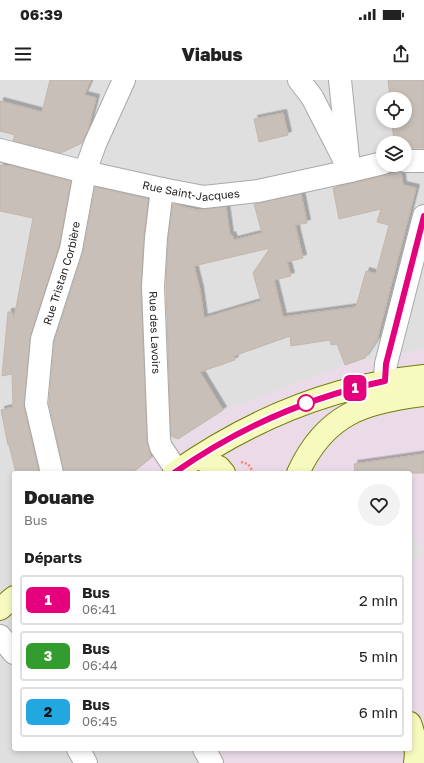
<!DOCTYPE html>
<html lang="fr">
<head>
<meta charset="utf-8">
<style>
	:root { --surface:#fff; --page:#f2f2f2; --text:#222; --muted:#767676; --line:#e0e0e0 }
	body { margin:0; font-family:"Golos Text",sans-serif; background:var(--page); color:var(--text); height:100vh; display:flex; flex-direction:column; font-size:15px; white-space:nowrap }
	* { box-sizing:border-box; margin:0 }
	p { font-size:13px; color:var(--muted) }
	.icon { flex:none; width:22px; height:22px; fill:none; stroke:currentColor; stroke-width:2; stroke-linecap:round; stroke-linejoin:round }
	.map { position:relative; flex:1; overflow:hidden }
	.sheet { position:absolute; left:12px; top:391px; width:400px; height:280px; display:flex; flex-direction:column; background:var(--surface); border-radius:4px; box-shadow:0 2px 6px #0003 }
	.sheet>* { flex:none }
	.badge { padding:0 8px; border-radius:6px; font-size:14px; line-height:26px }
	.buttons { position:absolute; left:376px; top:12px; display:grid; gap:8px }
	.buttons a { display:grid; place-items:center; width:36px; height:36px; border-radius:50%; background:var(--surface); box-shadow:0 2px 6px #0003; font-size:20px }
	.map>.badge { position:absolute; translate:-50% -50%; box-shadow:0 0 0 2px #fff }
	h2 { padding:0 12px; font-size:15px; line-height:36px }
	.round { display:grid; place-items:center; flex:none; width:42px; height:42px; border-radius:21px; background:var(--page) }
	.headline { display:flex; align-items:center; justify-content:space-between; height:68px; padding:0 12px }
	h1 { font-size:19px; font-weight:800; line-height:30px }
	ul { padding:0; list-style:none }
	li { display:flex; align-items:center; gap:12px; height:50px; margin:0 8px 6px; padding:0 4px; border:2px solid var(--line); border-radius:4px }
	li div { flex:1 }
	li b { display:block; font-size:15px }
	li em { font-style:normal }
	li .badge { min-width:44px; font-weight:700; text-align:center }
	.status { display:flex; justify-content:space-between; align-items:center; height:28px; padding:0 20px; background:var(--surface); direction:ltr }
	.status svg { height:11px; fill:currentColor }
	header { display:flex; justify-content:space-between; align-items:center; height:52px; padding:0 12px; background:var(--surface); font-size:18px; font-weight:800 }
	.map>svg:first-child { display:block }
</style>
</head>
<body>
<div class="status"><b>06:39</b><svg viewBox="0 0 49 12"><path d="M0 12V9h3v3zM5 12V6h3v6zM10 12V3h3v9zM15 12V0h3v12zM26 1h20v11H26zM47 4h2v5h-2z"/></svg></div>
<header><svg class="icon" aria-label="menu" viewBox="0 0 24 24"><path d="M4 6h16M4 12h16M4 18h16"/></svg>Viabus<svg class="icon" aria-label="share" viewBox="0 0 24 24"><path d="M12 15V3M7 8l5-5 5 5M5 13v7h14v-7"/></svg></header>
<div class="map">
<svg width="424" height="683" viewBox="0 0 424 683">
	<defs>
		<filter id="shadow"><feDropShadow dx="3.5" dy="-3.5" stdDeviation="0" flood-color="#0004"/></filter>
	</defs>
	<rect width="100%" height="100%" fill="#f2efe9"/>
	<path fill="#e0dfdf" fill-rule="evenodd" d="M0 0H424V683H0ZM383 19H405V41H383ZM383 63H405V85H383ZM14 393H410V669H14Z"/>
	<polygon fill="#ebdbe8" points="420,269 424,269 424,683 199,683 191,669 410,669 410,393 133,393 151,378 225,330 344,285"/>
	<polygon fill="#e2e2e2" points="410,451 424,471 424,473 410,483"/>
	<g fill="#c7bfb8" stroke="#c4b6ab" fill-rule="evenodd" filter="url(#shadow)">
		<polygon points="50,0 91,0 84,15 96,18 88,49 82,63 61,73 13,61 15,55 0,51 0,21 42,32"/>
		<polygon points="388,0 424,0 424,68 405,68 405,63 394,63 392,41 405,41 405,19 390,19"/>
		<polygon points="283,33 288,55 259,62 254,39"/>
		<polygon points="0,85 9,86 9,85 71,101 59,166 30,258 24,327 39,393 16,393 9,365 8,365 1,330 13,327 12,294 2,296 8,232 12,232 14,238 33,138 0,131"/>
		<path d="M401 92 403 105 416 108 377 260 365 278 345 285 337 264 331 265 330 260 291 266 290 256 234 276 235 280 200 292 223 330 178 359 171 356 166 207 168 159 173 124 197 130 226 127 230 156 232 155 234 160 262 153 254 124 301 114 307 143 295 145 303 178 287 182 291 196 274 200 283 237 297 235 356 227 366 191 376 194 389 145 377 142 381 129 339 139 333 108ZM270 168 253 193 261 221 204 238 200 210 194 186Z"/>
		<polygon points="95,107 148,119 144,157 141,207 147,360 151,378 132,393 64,393 49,323 54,262 83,173"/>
		<polygon points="424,374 424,393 355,393 354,384"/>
	</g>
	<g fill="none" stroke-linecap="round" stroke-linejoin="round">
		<defs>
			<g id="street">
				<polyline points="299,0 312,17 350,91"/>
				<polyline points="340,0 348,78"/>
				<path id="s1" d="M0 70 85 92 162 109 204 117 258 111 350 91 383 83"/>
				<polyline points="405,81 424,81"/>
				<path id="s2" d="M162 109 156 158 153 207 159 360 161 367 177 391"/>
				<polyline points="387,320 385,296 386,284 424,136"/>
				<path id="s3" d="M52 393 36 324 42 259 71 169 85 92 95 64 124 0"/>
				<polyline points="0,556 14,573"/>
				<polyline points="78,669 86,683"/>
				<polyline points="204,669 212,683"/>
			</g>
			<g id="secondary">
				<polyline points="198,378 219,387 224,393"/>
				<path d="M174 393C248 341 333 305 424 296"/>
				<path d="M298 393C325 334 364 322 424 315"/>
				<polyline points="0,529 14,517"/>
				<path d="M410 643C415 656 417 670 415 683"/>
			</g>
		</defs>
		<use href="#street" stroke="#a9a9a9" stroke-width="24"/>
		<use href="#secondary" stroke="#707d05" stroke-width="24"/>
		<polyline stroke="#fa8072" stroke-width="2.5" stroke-dasharray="2 2" stroke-linecap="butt" points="241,382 248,384 254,393"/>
		<use href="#street" stroke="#fff" stroke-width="22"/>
		<use href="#secondary" stroke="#f7fabf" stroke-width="22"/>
	</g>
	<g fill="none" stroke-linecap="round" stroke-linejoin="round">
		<defs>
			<path id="line" d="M174 393C238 348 309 317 385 301L386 284 424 136"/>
		</defs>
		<use href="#line" stroke="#fff" stroke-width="9"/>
		<use href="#line" stroke="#e5007d" stroke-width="6"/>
	</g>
	<circle fill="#fff" stroke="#e5007d" stroke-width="2" cx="306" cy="323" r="8"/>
	<g text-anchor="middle" stroke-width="3.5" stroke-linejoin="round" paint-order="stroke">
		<g font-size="11" fill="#222" stroke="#fff">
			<text dy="4" stroke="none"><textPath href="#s1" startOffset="196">Rue Saint-Jacques</textPath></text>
			<text dy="4" stroke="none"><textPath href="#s3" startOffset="205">Rue Tristan Corbière</textPath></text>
			<text dy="4" stroke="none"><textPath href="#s2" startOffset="144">Rue des Lavoirs</textPath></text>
		</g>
	</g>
</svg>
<div class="buttons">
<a><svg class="icon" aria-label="locate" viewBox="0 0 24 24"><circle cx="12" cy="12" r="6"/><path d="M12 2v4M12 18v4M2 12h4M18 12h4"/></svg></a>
<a><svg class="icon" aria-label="layers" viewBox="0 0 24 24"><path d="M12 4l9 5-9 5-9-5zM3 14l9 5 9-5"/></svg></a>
</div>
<b class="badge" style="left:355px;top:308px;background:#e5007d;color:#fff">1</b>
<section class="sheet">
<div class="headline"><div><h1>Douane</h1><p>Bus</p></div><a class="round"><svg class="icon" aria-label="heart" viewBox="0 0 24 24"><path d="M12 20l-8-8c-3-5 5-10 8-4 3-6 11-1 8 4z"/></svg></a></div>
<h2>Départs</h2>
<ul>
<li><span class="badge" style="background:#e5007d;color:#fff">1</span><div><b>Bus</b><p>06:41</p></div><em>2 min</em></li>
<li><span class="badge" style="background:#339c2e;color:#fff">3</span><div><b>Bus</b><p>06:44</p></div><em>5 min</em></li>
<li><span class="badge" style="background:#23a7e0;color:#111">2</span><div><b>Bus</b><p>06:45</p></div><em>6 min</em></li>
</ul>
</section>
</div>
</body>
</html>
